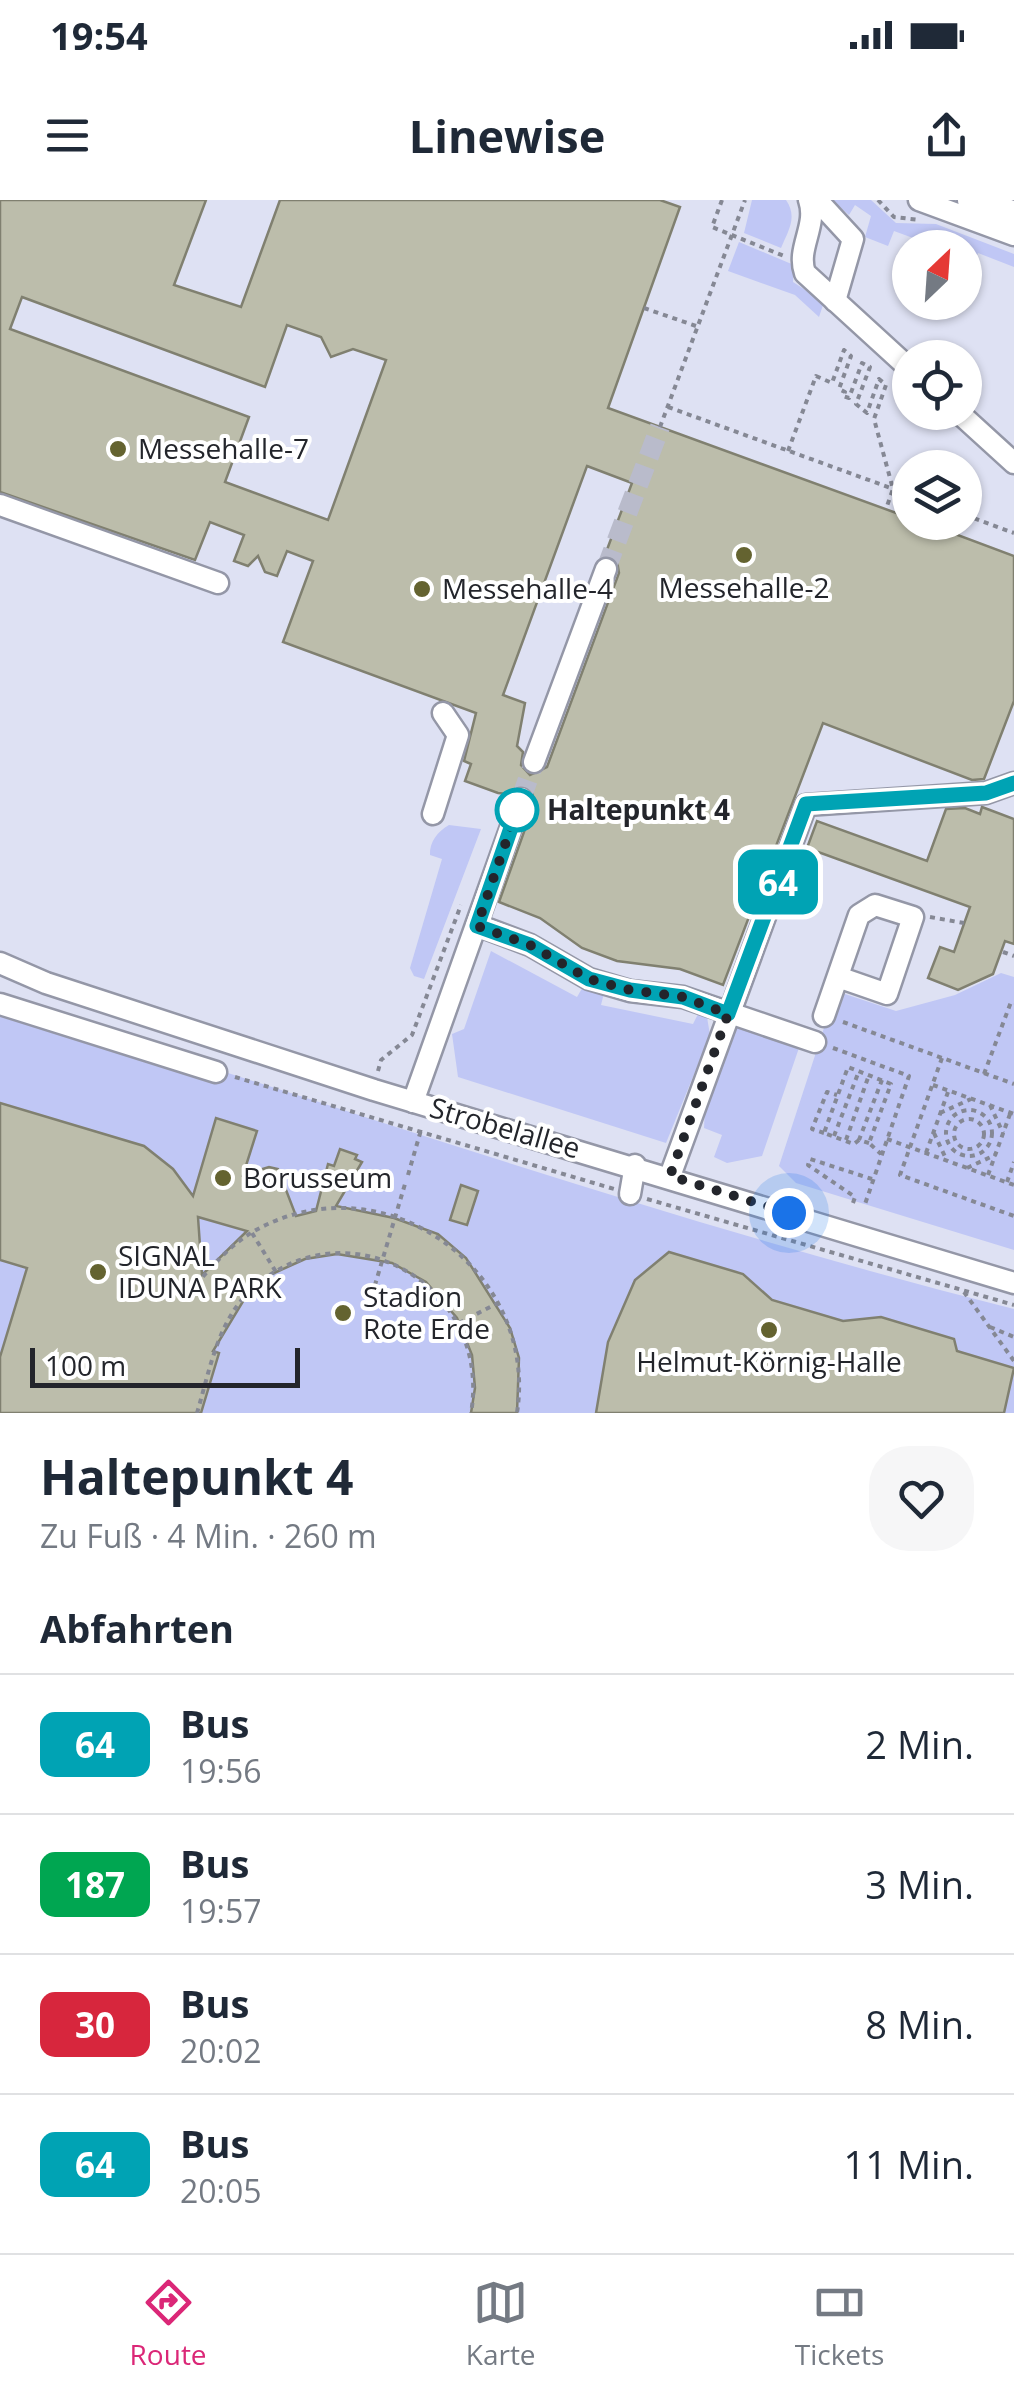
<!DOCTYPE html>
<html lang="de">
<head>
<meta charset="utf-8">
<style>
	:root { --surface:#fff; --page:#f6f6f7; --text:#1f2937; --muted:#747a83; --line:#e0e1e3; --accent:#db2777 }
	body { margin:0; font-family:"Open Sans",sans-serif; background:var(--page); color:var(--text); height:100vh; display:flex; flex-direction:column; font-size:38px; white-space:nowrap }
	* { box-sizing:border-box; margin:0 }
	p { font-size:32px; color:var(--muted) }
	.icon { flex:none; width:55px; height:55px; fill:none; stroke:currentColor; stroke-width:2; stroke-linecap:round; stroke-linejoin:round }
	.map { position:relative; height:1213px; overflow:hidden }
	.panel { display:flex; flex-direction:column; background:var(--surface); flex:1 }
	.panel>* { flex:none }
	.badge { padding:0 20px; border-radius:15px; font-size:35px; line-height:65px }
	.needle { width:65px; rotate:25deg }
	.controls { position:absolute; left:892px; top:30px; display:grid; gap:20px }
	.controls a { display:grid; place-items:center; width:90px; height:90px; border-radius:50%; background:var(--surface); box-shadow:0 2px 8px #0004; font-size:50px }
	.scale { position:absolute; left:30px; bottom:25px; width:270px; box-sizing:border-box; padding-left:10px; border:5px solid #23252b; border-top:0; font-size:28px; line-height:35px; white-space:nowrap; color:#23252b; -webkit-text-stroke:8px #fff; paint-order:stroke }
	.you { position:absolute; width:50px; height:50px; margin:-25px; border:8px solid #fff; border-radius:50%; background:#1a73e8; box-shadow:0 0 0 15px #1a73e833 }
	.map>.badge { position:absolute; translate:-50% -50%; box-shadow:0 0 0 5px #fff }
	h2 { padding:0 40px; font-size:38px; line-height:90px }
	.round { display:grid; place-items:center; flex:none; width:105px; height:105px; border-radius:40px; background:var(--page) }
	.overview { display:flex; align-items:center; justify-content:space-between; height:170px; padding:0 40px }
	h1 { font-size:48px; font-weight:700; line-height:75px }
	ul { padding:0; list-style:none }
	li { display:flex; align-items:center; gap:30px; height:140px; padding:0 40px; border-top:2px solid var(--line) }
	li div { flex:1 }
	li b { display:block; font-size:38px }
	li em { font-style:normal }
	li .badge { min-width:110px; font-weight:700; text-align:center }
	.status { display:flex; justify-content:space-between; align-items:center; height:70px; padding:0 50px; background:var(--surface); direction:ltr }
	.status svg { height:28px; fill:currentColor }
	header { display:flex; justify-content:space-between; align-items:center; height:130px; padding:0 40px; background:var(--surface); font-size:45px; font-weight:700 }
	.dock { display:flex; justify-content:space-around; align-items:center; height:140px; border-top:2px solid var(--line); background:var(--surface); font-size:28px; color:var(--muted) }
	.dock a { display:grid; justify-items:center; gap:5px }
	.dock .active { color:var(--accent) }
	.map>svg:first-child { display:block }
</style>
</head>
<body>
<div class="status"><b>19:54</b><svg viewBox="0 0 49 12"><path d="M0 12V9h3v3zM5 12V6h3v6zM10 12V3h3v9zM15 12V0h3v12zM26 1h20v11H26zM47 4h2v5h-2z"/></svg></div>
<header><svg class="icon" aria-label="menu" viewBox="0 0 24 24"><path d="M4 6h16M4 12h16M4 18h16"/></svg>Linewise<svg class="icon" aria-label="share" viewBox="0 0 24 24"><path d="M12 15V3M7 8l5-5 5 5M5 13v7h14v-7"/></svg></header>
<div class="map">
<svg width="1014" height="1213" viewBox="0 0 1014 1213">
	<rect width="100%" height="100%" fill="#dee1f3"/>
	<g fill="#c0c7f5">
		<path d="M752 0H786C798 17 788 31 781 48L744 33Z"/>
		<polygon points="832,0 871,0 896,23 936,24 1014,54 1014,67 978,53 971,71 965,69 965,48 910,50 913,38 894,31 888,46 865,37 871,16 855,5 849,15"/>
		<polygon points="739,42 794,65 793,82 824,102 819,117 795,95 728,71"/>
		<path d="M449 625 481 629 424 779 414 776 410 768 442 659 430 655C429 642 438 631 449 625Z"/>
		<polygon points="491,751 577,797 584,785 604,793 601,805 693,824 699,812 707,817 710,835 666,943 458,877 452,834 464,829"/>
		<polygon points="1001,773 1014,777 1014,1050 796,983 779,966 836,791 896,811 955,795"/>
		<path d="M0 801C338 905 671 1023 1014 1109V1213H0Z"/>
		<polygon points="739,824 801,842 762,956 727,963 714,957 722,935 704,928 705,908 730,837"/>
	</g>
	<g fill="#bcbdab" stroke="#808070" stroke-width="2.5" fill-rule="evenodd">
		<path d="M0 0H206L174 85 241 107 280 0H660L680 7 608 208 910 318V322H923L1014 356V501L984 579 972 580 823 523 723 785 680 769 617 761 582 748 540 718 499 702 534 604 532 591 520 585 508 594 498 593 465 581 471 564 464 561 476 513 283 442 313 361 287 351 277 376 265 372 258 356 248 366 234 361 244 335 210 322 195 360 0 292ZM22 97 265 187 287 125 321 137 331 157 353 149 386 160 328 320 225 282 249 217 10 129ZM587 266 632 283 605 355 617 361 619 373 547 567 530 575 521 565 523 552 517 546 525 503 503 495Z"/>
		<polygon points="982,607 1014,619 1014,744 1005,741 993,774 958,790 928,778 940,747 954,752 970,707 807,648 817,621 927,661 946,609 965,608 980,614"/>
		<path d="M0 903 144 946 173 969 193 996 216 918 257 931 243 975 269 967 278 969 296 1016 316 1011 328 964 334 966 340 949 357 955 355 959 362 962 336 1006 394 1018 438 1034 466 1058 510 1128 519 1158 517 1213H471L475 1188 472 1155 457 1118 426 1082 392 1063 337 1054 305 1059 272 1074 248 1093 213 1151 219 1153 201 1213H0V1157L27 1068 0 1060ZM198 1017 247 1031 202 1075Z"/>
		<polygon points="461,985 478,991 467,1025 450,1020"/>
		<polygon points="669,1052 743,1074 772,1100 843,1121 881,1117 954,1139 957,1151 1014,1168 1004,1213 596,1213 608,1142 635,1080"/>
	</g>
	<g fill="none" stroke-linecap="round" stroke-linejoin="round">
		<g stroke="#b9bbcb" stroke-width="20" stroke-dasharray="20 10" stroke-linecap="butt">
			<polyline points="606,369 660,227"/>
			<polyline points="521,599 534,562"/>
		</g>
		<defs>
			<g id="minor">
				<path d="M809 0C818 26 796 48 805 73L910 169"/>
				<polyline points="817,0 853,39 835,101"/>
				<polyline points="919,0 1014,35"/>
				<polyline points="958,212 1014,263"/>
				<polyline points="0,305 218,383"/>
				<polyline points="534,562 606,369"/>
				<polyline points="433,614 458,535 443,513"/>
				<polyline points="477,725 530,745 589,779 630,791 683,797 815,842"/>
				<polyline points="0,763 46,783 374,890 1014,1083"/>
				<polyline points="0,804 216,872"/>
				<polyline points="824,816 859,715 875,705 913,717 887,794 838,777"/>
				<polyline points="413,902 521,599"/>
				<polyline points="670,976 806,605 986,593 1014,583"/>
				<polyline points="630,994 635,965"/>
			</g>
			<polyline id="major" points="972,0 1014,16"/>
		</defs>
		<use href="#minor" stroke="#9497a7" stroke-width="25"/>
		<use href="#major" stroke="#9497a7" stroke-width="32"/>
		<g stroke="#858894" stroke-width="4" stroke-dasharray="5 5" stroke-linecap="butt">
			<polyline points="722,0 712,27 784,56"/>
			<polyline points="878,0 894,17 920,20"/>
			<polyline points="644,108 696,126"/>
			<polyline points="668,207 910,295"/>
			<polyline points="660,227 745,0"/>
			<polyline points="788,251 816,176 832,183 844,150 851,156 839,189 845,192 843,196 849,198 862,163 870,167 856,204 867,213 879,179 886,185 874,219 893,289 886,309"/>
			<polyline points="965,315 1014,333"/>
			<polyline points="930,717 964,723"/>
			<polyline points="1003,752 1014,756"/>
			<polyline points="843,822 1014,884"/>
			<polyline points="833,848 909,876 864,1007"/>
			<polyline points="942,858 900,975 1014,1016"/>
			<polyline points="378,871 381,860 412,835 461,705"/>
			<polyline points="984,874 1011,802 1014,803"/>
			<polyline points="235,877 614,989"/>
			<polyline points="933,885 1014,914"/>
			<polyline points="990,905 1003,933"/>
			<circle cx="969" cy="933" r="23"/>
			<polyline points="940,913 971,899"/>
			<circle cx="969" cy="934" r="15"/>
			<polyline points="824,933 812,929 827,892 837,895"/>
			<polyline points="934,933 947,961"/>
			<polyline points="834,936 859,871"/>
			<polyline points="887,939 1014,985"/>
			<polyline points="846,940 869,875"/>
			<polyline points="859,940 854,944 824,933 848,867 891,884 869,943 881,954"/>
			<polyline points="869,943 859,940 882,880"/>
			<polyline points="926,953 948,892"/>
			<polyline points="967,968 995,955"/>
			<polyline points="408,975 421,930"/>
			<polyline points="988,975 1010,914"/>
			<polyline points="1007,982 1014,962"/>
			<polyline points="647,999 1014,1105"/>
			<polyline points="853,1003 855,997 808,965 810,959 872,979"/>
			<polyline points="252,1033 276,1072"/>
			<path d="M190 1092C210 1068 230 1044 258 1029 386 960 539 1071 517 1213"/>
			<polyline points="964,1092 1014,1161"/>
			<polyline points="372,1095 405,984"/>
			<polyline points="459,1123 498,1103"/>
			<polyline points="990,1127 1014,1137"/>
			<path d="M197 1213C209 1173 217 1124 248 1093 343 999 493 1084 471 1213"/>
		</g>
		<use href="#minor" stroke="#fff" stroke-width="20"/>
		<use href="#major" stroke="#fff" stroke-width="28"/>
	</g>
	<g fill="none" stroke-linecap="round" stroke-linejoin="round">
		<defs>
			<polyline id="line" points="521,599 477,726 530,745 589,779 630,790 683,797 728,814 806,604 986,593 1014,583"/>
		</defs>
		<use href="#line" stroke="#fff" stroke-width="22"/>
		<use href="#line" stroke="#00a3b4" stroke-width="15"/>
		<polyline stroke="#23252b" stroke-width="10" stroke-dasharray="0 18" points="517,610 477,726 530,745 589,779 630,790 683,797 728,814 670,976 789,1013"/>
	</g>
	<g fill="#646330" stroke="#fff" stroke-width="4">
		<circle cx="118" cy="249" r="10"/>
		<circle cx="744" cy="355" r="10"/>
		<circle cx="422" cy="389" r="10"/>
		<circle cx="223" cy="978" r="10"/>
		<circle cx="98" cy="1072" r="10"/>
		<circle cx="343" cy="1113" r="10"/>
		<circle cx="769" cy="1130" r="10"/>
	</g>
	<circle fill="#fff" stroke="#00a3b4" stroke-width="5" cx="517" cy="610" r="20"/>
	<g text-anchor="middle" stroke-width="8" stroke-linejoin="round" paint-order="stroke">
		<g font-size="28" fill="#23252b" stroke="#fff" text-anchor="start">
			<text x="138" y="259">Messehalle-7</text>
			<text x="744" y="398" text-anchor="middle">Messehalle-2</text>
			<text x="442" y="399">Messehalle-4</text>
			<text x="243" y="988">Borusseum</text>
			<text x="118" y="1066">SIGNAL<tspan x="118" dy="32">IDUNA PARK</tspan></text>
			<text x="363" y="1107">Stadion<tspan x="363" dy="32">Rote Erde</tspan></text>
			<text x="769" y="1172" text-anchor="middle">Helmut-Körnig-Halle</text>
		</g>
		<g font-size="28" font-weight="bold" fill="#23252b" stroke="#fff" text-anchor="start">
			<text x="547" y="620">Haltepunkt 4</text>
		</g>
		<g font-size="28" fill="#23252b" stroke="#fff">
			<text transform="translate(505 928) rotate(16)" y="10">Strobelallee</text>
		</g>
	</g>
</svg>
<div class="controls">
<a><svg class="needle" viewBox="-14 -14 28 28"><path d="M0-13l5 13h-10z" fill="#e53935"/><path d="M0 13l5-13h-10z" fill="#747a83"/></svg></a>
<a><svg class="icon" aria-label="locate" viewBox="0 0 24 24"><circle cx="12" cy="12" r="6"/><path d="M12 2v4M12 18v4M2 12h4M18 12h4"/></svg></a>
<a><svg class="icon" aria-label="layers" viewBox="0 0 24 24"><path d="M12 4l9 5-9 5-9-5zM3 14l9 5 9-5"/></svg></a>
</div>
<div class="scale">100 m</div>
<div class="you" style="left:789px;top:1013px"></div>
<b class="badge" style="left:778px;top:682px;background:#00a3b4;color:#fff">64</b>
</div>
<section class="panel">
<div class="overview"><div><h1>Haltepunkt 4</h1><p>Zu Fuß · 4 Min. · 260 m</p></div><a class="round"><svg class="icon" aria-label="heart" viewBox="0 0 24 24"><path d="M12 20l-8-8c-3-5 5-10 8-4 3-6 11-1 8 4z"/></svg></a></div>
<h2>Abfahrten</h2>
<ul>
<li><span class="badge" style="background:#00a3b4;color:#fff">64</span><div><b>Bus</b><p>19:56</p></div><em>2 Min.</em></li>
<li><span class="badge" style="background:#00a651;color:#fff">187</span><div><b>Bus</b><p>19:57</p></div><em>3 Min.</em></li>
<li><span class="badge" style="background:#d7263d;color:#fff">30</span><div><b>Bus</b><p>20:02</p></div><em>8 Min.</em></li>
<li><span class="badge" style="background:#00a3b4;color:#fff">64</span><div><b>Bus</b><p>20:05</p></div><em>11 Min.</em></li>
</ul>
</section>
<nav class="dock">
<a class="active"><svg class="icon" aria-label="directions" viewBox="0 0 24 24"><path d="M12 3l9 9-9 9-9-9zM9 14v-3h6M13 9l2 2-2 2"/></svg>Route</a>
<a><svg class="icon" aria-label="map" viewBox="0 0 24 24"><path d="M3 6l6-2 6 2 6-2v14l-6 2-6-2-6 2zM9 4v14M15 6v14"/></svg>Karte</a>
<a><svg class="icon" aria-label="tickets" viewBox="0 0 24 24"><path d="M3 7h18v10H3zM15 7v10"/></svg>Tickets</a>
</nav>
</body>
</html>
